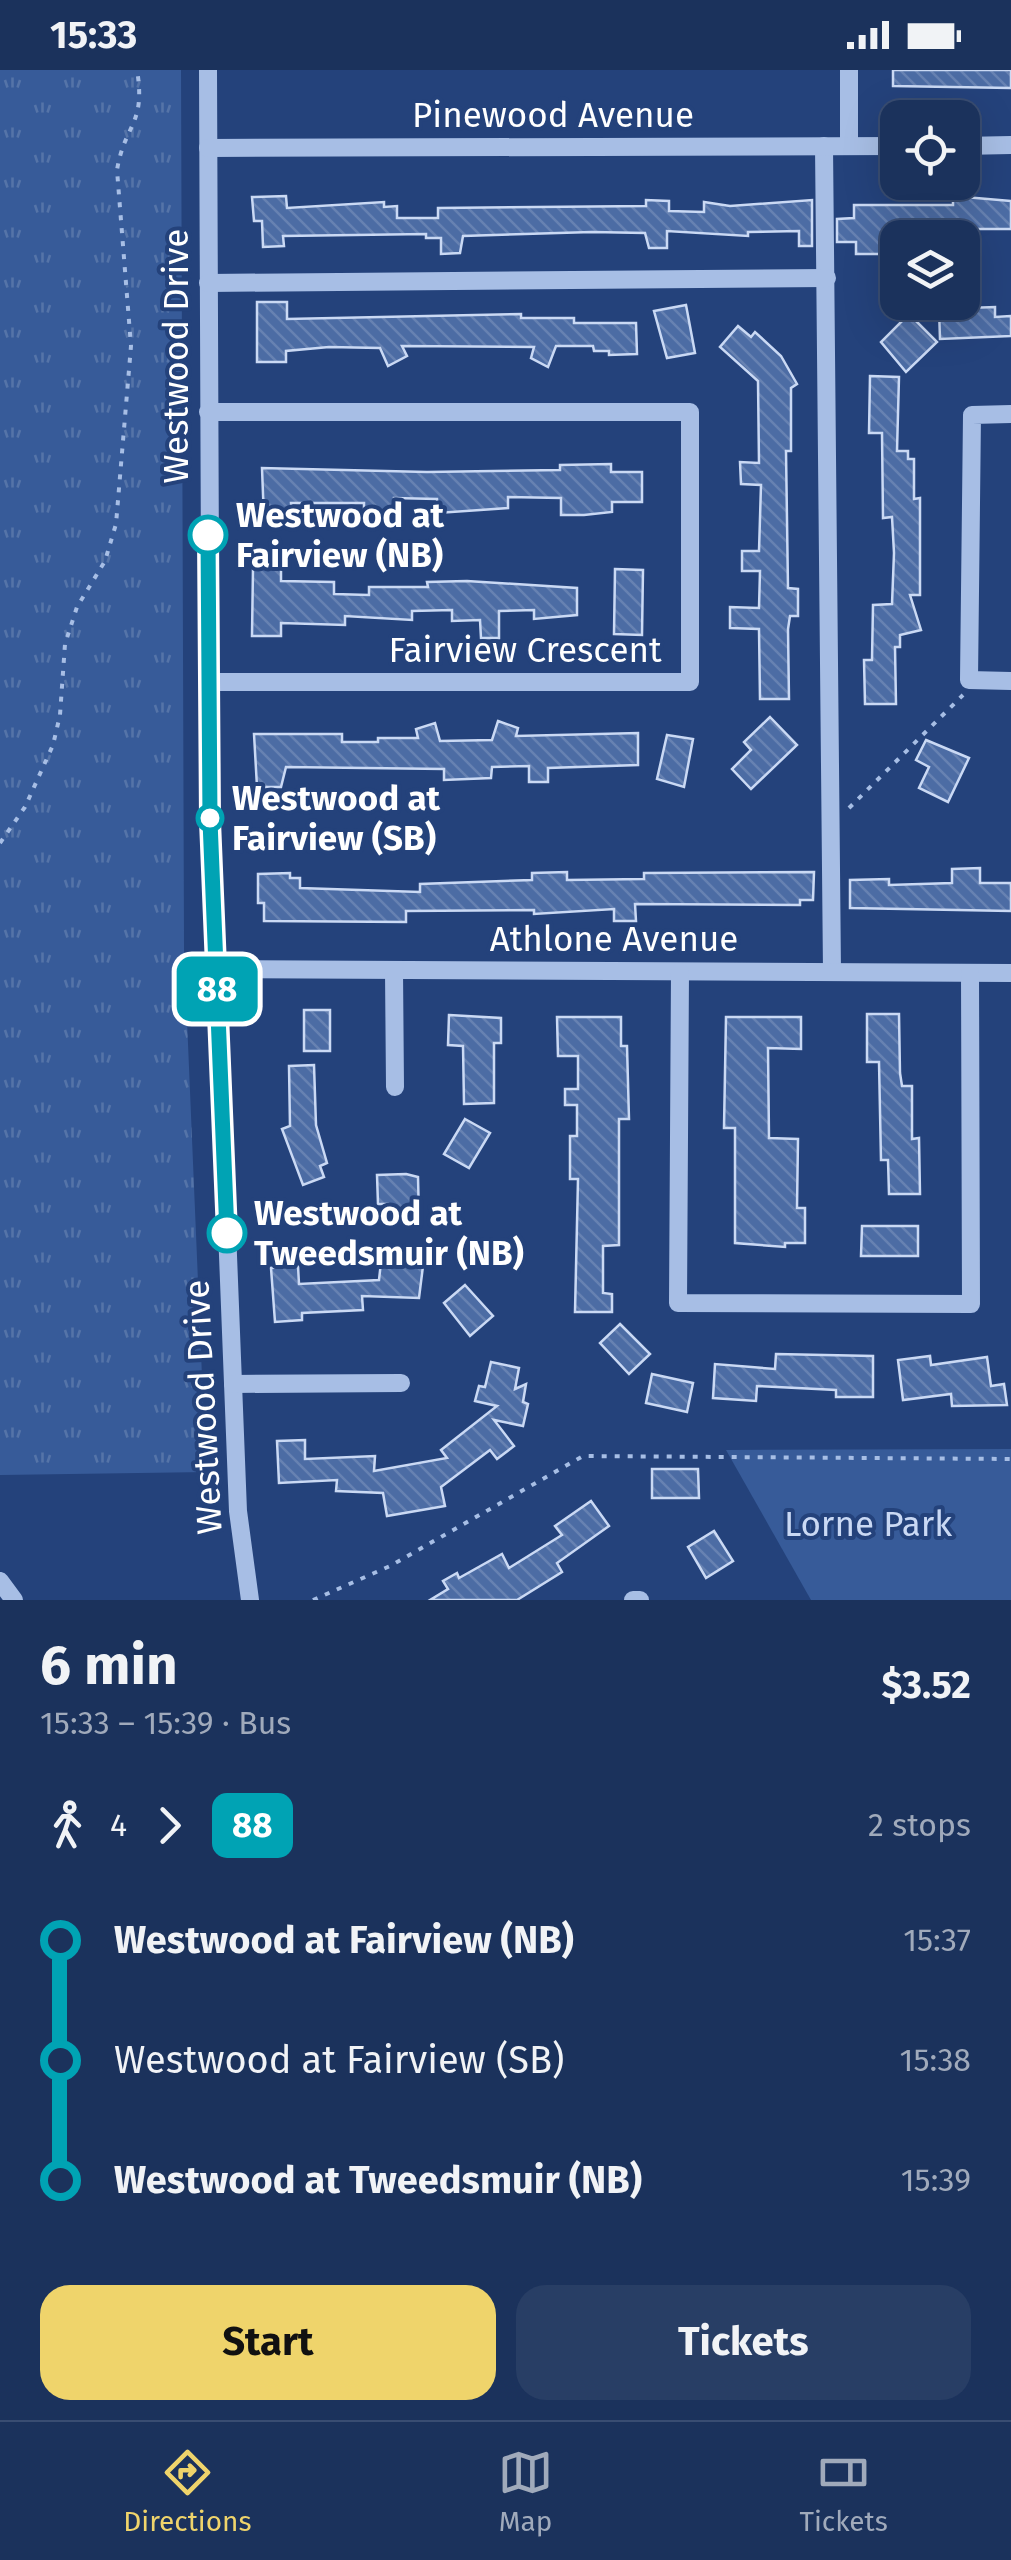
<!DOCTYPE html>
<html lang="en">
<head>
<meta charset="utf-8">
<style>
	:root { --surface:#1b325c; --page:#283e65; --text:#f1f3f6; --muted:#a0aabb; --line:#394d72; --accent:#efd46b }
	body { margin:0; font-family:"Fira Sans",sans-serif; background:var(--page); color:var(--text); height:100vh; display:flex; flex-direction:column; font-size:38px; white-space:nowrap }
	* { box-sizing:border-box; margin:0 }
	p { font-size:32px; color:var(--muted) }
	.icon { flex:none; width:55px; height:55px; fill:none; stroke:currentColor; stroke-width:2; stroke-linecap:round; stroke-linejoin:round }
	.map { position:relative; height:1530px; overflow:hidden }
	.drawer { display:flex; flex-direction:column; background:var(--surface); flex:1 }
	.drawer>* { flex:none }
	.badge { padding:0 20px; border-radius:15px; font-size:35px; line-height:65px }
	.fabs { position:absolute; left:880px; top:30px; display:grid; gap:20px }
	.fabs a { display:grid; place-items:center; width:100px; height:100px; border-radius:20px; background:var(--surface); box-shadow:0 10px 40px #0002,0 0 0 2px var(--line); font-size:50px }
	.map>.badge { position:absolute; translate:-50% -50%; box-shadow:0 0 0 5px #fff }
	.legs { display:flex; align-items:center; gap:15px; height:110px; padding:0 40px; font-size:32px }
	.legs p { margin-inline-start:auto }
	.summary { display:flex; align-items:center; justify-content:space-between; height:170px; padding:0 40px }
	h1 { font-size:55px; font-weight:700; line-height:75px }
	.button { display:flex; gap:20px; margin-top:auto; padding:20px 40px }
	.button a { flex:1; height:115px; border-radius:30px; background:var(--accent); color:#111; font-size:40px; font-weight:700; line-height:115px; text-align:center }
	.button a+a { background:var(--page); color:var(--text) }
	ul { padding:0 40px; list-style:none }
	li { display:flex; align-items:center; gap:35px; height:120px; font-size:38px }
	li i { display:grid; place-items:center; width:15px; height:100%; margin:0 12px; background:currentColor }
	li i::after { content:''; width:25px; height:25px; margin:-12px; border:8px solid; border-radius:50%; background:var(--surface) }
	li p { margin-inline-start:auto }
	li:first-child i { background:linear-gradient(#0000 50%,currentColor 0) }
	li:last-child i { background:linear-gradient(currentColor 50%,#0000 0) }
	.status { display:flex; justify-content:space-between; align-items:center; height:70px; padding:0 50px; background:var(--surface); direction:ltr }
	.status svg { height:28px; fill:currentColor }
	.tabs { display:flex; justify-content:space-around; align-items:center; height:140px; border-top:2px solid var(--line); background:var(--surface); font-size:28px; color:var(--muted) }
	.tabs a { display:grid; justify-items:center; gap:5px }
	.tabs .active { color:var(--accent) }
	.map>svg:first-child { display:block }
</style>
</head>
<body>
<div class="status"><b>15:33</b><svg viewBox="0 0 49 12"><path d="M0 12V9h3v3zM5 12V6h3v6zM10 12V3h3v9zM15 12V0h3v12zM26 1h20v11H26zM47 4h2v5h-2z"/></svg></div>
<div class="map">
<svg width="1011" height="1530" viewBox="0 0 1011 1530">
	<defs>
		<pattern id="grass-tufts" width="24" height="20" patternUnits="userSpaceOnUse" patternTransform="scale(2.5)"><rect width="24" height="20" fill="#375b99"/><path d="M3 7l-1-3M5 7V3M7 7l1-3M15 17l-1-3M17 17v-4M19 17l1-3" fill="none" stroke="#5574a8"/></pattern>
		<pattern id="building-back-hatch" width="6" height="6" patternUnits="userSpaceOnUse" patternTransform="scale(2.5)"><rect width="6" height="6" fill="#4c6ca4"/><path d="M-1 5l2 2M0 0l6 6M5-1l2 2" fill="none" stroke="#6782b2"/></pattern>
	</defs>
	<rect width="100%" height="100%" fill="#24427b"/>
	<polygon fill="url(#grass-tufts)" points="0,0 181,0 184,879 206,1402 0,1405"/>
	<polygon fill="#375b99" points="1011,1379 1011,1530 811,1530 726,1380"/>
	<g fill="url(#building-back-hatch)" stroke="#cad9f4" stroke-width="2.5">
		<polygon points="893,0 1011,0 1011,18 893,16"/>
		<polygon points="286,126 287,138 384,132 384,137 397,136 397,148 438,148 438,138 646,136 646,130 669,131 669,141 704,142 704,132 730,136 812,130 812,176 799,176 799,161 748,162 748,166 667,161 667,178 649,178 645,163 592,162 463,166 460,183 441,184 441,168 426,168 426,164 283,166 284,176 263,177 262,151 254,151 252,127"/>
		<polygon points="953,126 1011,131 1011,159 937,159 937,167 884,167 884,184 856,184 856,172 837,172 837,149 854,148 854,135 953,135"/>
		<polygon points="257,232 287,232 287,249 521,244 521,248 574,248 574,253 636,253 637,284 609,285 609,281 594,281 593,276 556,276 548,297 531,288 534,277 402,276 407,286 388,296 380,278 329,277 286,281 286,292 257,292"/>
		<polygon points="686,235 695,283 667,288 654,241"/>
		<polygon points="995,237 995,247 1011,246 1011,266 940,269 939,239"/>
		<polygon points="909,244 937,272 906,302 881,272"/>
		<polygon points="738,256 751,267 755,262 781,286 797,314 791,318 791,381 786,381 788,518 798,519 798,546 790,546 788,559 789,629 760,629 759,559 730,558 730,537 759,538 760,501 742,501 742,481 759,481 761,415 741,414 740,392 759,393 758,311 720,277"/>
		<polygon points="870,306 899,307 897,381 908,381 908,389 914,389 914,429 920,428 920,525 910,525 921,560 900,565 900,577 895,577 896,634 865,634 864,590 872,590 873,535 892,534 894,483 892,447 883,448 882,363 869,363"/>
		<polygon points="611,394 611,402 642,402 642,432 612,432 612,442 584,445 561,445 561,428 508,427 508,438 438,443 437,429 394,428 394,443 364,443 364,433 291,433 292,449 264,450 262,398 427,402 560,400 560,395"/>
		<polygon points="253,498 281,498 281,511 334,512 334,524 369,525 369,517 428,517 427,512 467,511 577,518 577,545 534,549 534,540 499,541 499,568 481,568 480,550 452,551 452,540 412,541 412,550 345,546 345,555 281,553 281,566 252,566"/>
		<polygon points="615,499 643,500 642,565 614,564"/>
		<polygon points="770,647 797,675 751,719 732,699 751,680 744,672"/>
		<polygon points="498,651 518,658 516,666 638,663 638,695 548,698 548,712 529,712 529,696 492,697 491,708 444,710 444,699 286,697 281,717 257,717 254,664 342,664 342,672 378,672 378,668 418,668 416,659 435,653 440,671 492,670"/>
		<polygon points="667,665 693,669 684,717 657,709"/>
		<polygon points="926,670 969,688 948,732 919,718 929,697 916,690"/>
		<polygon points="980,798 980,813 1011,813 1011,841 850,838 850,810 889,809 889,815 952,813 952,799"/>
		<polygon points="567,802 567,810 644,809 644,803 814,802 813,830 800,830 800,835 635,834 636,851 614,851 614,839 534,844 534,840 406,841 406,852 264,851 264,833 258,833 258,804 290,803 290,808 300,808 300,818 420,822 420,814 532,810 532,803"/>
		<rect x="304" y="940" width="26" height="41"/>
		<polygon points="867,944 899,944 900,1003 902,1016 912,1016 912,1069 919,1068 920,1124 889,1124 888,1090 881,1090 879,992 867,992"/>
		<polygon points="449,945 501,948 501,973 494,973 494,1033 464,1034 463,976 448,975"/>
		<polygon points="557,947 621,947 621,976 627,976 629,1049 619,1049 619,1175 603,1176 603,1223 612,1224 612,1242 575,1242 578,1109 570,1109 570,1066 577,1066 577,1035 565,1035 565,1019 578,1019 578,986 558,986"/>
		<polygon points="726,947 801,947 801,979 768,978 769,1068 798,1069 797,1138 805,1138 805,1173 785,1173 785,1177 735,1173 735,1058 724,1058"/>
		<polygon points="314,995 316,1055 327,1093 320,1096 324,1107 303,1115 282,1059 290,1056 289,996"/>
		<polygon points="465,1049 490,1063 469,1098 444,1084"/>
		<polygon points="406,1104 418,1107 419,1148 388,1148 388,1134 378,1134 377,1105"/>
		<polygon points="862,1156 918,1156 918,1186 861,1186"/>
		<polygon points="381,1192 423,1196 419,1228 362,1226 363,1240 302,1243 302,1250 275,1252 271,1198 298,1196 299,1214 379,1210"/>
		<polygon points="465,1215 493,1246 470,1266 444,1233"/>
		<polygon points="620,1254 650,1284 629,1304 600,1273"/>
		<polygon points="776,1284 873,1286 873,1327 836,1327 836,1320 757,1316 756,1331 713,1328 715,1294 775,1299"/>
		<polygon points="930,1286 931,1295 987,1287 991,1316 1004,1314 1007,1335 952,1336 951,1324 903,1330 898,1290"/>
		<polygon points="491,1292 519,1298 515,1319 526,1314 523,1332 528,1334 523,1356 494,1350 514,1376 497,1389 490,1380 441,1417 445,1436 387,1446 383,1423 336,1421 337,1410 279,1413 277,1371 305,1370 305,1389 375,1386 374,1401 447,1388 441,1380 497,1336 475,1331 479,1316 485,1317"/>
		<polygon points="652,1304 693,1313 687,1342 646,1333"/>
		<polygon points="652,1399 698,1399 699,1428 652,1428"/>
		<polygon points="591,1431 609,1456 557,1493 562,1502 517,1530 430,1530 448,1519 443,1511 457,1503 459,1508 502,1484 509,1498 562,1465 555,1456"/>
		<polygon points="714,1461 733,1491 706,1508 688,1477"/>
	</g>
	<g fill="none" stroke-linecap="round" stroke-linejoin="round">
		<g stroke="#a7bee5" stroke-width="4" stroke-dasharray="5 8" stroke-linecap="butt">
			<polyline points="849,738 963,625"/>
			<path d="M0 773 25 737 53 675 60 645 65 574 77 537 105 491 116 454 131 276 117 100C125 53 146 55 137 0"/>
			<polyline points="313,1530 390,1496 583,1386 1011,1389"/>
		</g>
		<g stroke="#a7bee5" stroke-width="18">
			<polyline points="208,0 211,751 238,1441 250,1530"/>
			<polyline points="849,0 849,76"/>
			<polyline points="824,76 832,902"/>
			<polyline points="962,76 1011,75"/>
			<polyline points="208,78 898,76"/>
			<polyline points="208,213 827,208"/>
			<polyline points="208,342 690,342 690,612 208,612"/>
			<polyline points="1011,344 972,345 969,610 1011,611"/>
			<polyline points="216,899 1011,903"/>
			<polyline points="394,901 395,1017"/>
			<polyline points="680,902 678,1233 971,1234 970,903"/>
			<polyline points="233,1314 401,1313"/>
			<polyline points="0,1511 14,1530"/>
			<polyline points="633,1530 640,1530"/>
		</g>
	</g>
	<g fill="none" stroke-linecap="round" stroke-linejoin="round">
		<defs>
			<polyline id="line-1" points="208,465 210,751 227,1163"/>
		</defs>
		<use href="#line-1" stroke="#fff" stroke-width="22"/>
		<use href="#line-1" stroke="#00a3b4" stroke-width="15"/>
	</g>
	<g fill="#fff" stroke="#00a3b4" stroke-width="5">
		<circle cx="208" cy="465" r="18"/>
		<circle cx="210" cy="748" r="12"/>
		<circle cx="227" cy="1163" r="18"/>
	</g>
	<g text-anchor="middle" stroke-width="8" stroke-linejoin="round" paint-order="stroke">
		<g font-size="35" fill="#fff" stroke="#24427b">
			<text x="553" y="57">Pinewood Avenue</text>
			<text transform="translate(176 286) rotate(-90)" y="12">Westwood Drive</text>
			<text x="525" y="592">Fairview Crescent</text>
			<text x="614" y="881">Athlone Avenue</text>
			<text transform="translate(203 1337) rotate(-93)" y="12">Westwood Drive</text>
		</g>
		<g font-size="35" font-weight="bold" fill="#fff" stroke="#24427b" text-anchor="start">
			<text x="236" y="457">Westwood at<tspan x="236" dy="40">Fairview (NB)</tspan></text>
			<text x="232" y="740">Westwood at<tspan x="232" dy="40">Fairview (SB)</tspan></text>
			<text x="254" y="1155">Westwood at<tspan x="254" dy="40">Tweedsmuir (NB)</tspan></text>
		</g>
		<g font-size="35" fill="#cad9f4" stroke="#24427b">
			<text x="868" y="1466">Lorne Park</text>
		</g>
	</g>
</svg>
<div class="fabs">
<a><svg class="icon" aria-label="locate" viewBox="0 0 24 24"><circle cx="12" cy="12" r="6"/><path d="M12 2v4M12 18v4M2 12h4M18 12h4"/></svg></a>
<a><svg class="icon" aria-label="layers" viewBox="0 0 24 24"><path d="M12 4l9 5-9 5-9-5zM3 14l9 5 9-5"/></svg></a>
</div>
<b class="badge" style="left:217px;top:919px;background:#00a3b4;color:#fff">88</b>
</div>
<section class="drawer">
<div class="summary"><div><h1>6 min</h1><p>15:33 – 15:39 · Bus</p></div><b>$3.52</b></div>
<div class="legs"><svg class="icon" aria-label="walk" viewBox="0 0 24 24"><circle cx="13" cy="4" r="2"/><path d="M13 8l-2 6 4 7M11 14l-3 7M7 12l3-4h3l4 4"/></svg>4<svg class="icon" aria-label="forward" viewBox="0 0 24 24"><path d="M9 5l7 7-7 7"/></svg><b class="badge" style="background:#00a3b4;color:#fff">88</b><p>2 stops</p></div>
<ul>
<li><i style="color:#00a3b4"></i><b>Westwood at Fairview (NB)</b><p>15:37</p></li>
<li><i style="color:#00a3b4"></i><span>Westwood at Fairview (SB)</span><p>15:38</p></li>
<li><i style="color:#00a3b4"></i><b>Westwood at Tweedsmuir (NB)</b><p>15:39</p></li>
</ul>
<div class="button"><a>Start</a><a>Tickets</a></div>
</section>
<nav class="tabs">
<a class="active"><svg class="icon" aria-label="directions" viewBox="0 0 24 24"><path d="M12 3l9 9-9 9-9-9zM9 14v-3h6M13 9l2 2-2 2"/></svg>Directions</a>
<a><svg class="icon" aria-label="map" viewBox="0 0 24 24"><path d="M3 6l6-2 6 2 6-2v14l-6 2-6-2-6 2zM9 4v14M15 6v14"/></svg>Map</a>
<a><svg class="icon" aria-label="tickets" viewBox="0 0 24 24"><path d="M3 7h18v10H3zM15 7v10"/></svg>Tickets</a>
</nav>
</body>
</html>
